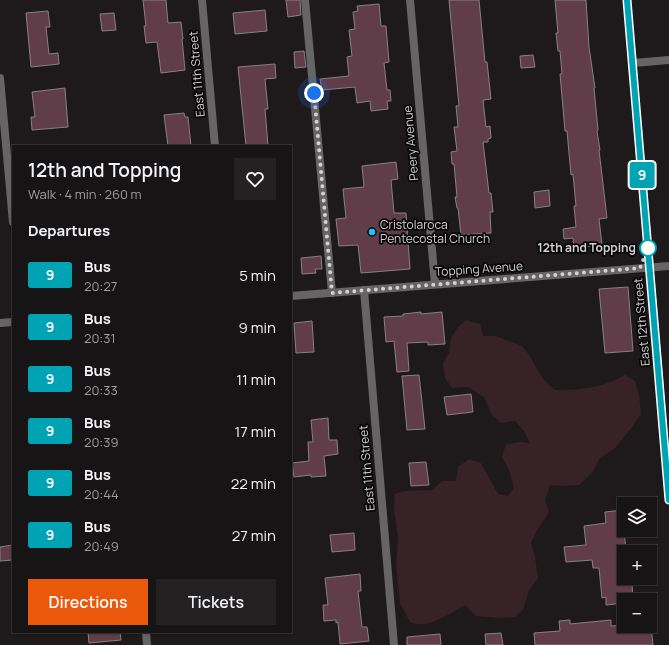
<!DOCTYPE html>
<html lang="en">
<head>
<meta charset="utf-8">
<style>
	:root { --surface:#161415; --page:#232122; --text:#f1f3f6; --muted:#9e9ea0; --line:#353334; --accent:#ea580c }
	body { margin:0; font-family:Manrope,sans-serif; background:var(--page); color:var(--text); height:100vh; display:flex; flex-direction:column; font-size:15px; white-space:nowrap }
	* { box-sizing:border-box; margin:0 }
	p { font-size:13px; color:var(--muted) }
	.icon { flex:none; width:22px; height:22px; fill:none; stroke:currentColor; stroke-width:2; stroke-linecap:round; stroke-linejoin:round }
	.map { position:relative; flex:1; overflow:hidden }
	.details { position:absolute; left:12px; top:145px; width:280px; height:488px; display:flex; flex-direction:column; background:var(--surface); border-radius:0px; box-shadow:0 1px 3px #0004,0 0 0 1px var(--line) }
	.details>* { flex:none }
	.badge { padding:0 8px; border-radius:3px; font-size:14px; line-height:26px }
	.fabs { position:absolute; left:617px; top:497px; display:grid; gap:8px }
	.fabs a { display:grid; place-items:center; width:40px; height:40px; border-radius:0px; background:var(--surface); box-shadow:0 1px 3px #0004,0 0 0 1px var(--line); font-size:20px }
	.you { position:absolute; width:20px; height:20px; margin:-10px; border:3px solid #fff; border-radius:50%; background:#1a73e8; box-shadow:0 0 0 6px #1a73e833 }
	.map>.badge { position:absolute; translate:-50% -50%; box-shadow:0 0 0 2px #fff }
	h2 { padding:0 16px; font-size:15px; line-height:36px }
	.round { display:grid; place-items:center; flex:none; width:42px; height:42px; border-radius:0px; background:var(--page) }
	.head { display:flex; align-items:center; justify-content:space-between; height:68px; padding:0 16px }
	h1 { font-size:19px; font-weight:600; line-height:30px }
	.action { display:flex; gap:8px; margin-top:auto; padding:8px 16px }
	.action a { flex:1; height:46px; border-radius:0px; background:var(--accent); color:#fff; font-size:16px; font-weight:600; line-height:46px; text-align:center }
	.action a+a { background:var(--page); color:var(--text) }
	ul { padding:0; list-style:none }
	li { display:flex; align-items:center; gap:12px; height:52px; padding:0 16px }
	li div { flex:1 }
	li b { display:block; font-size:15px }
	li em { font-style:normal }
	li .badge { min-width:44px; font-weight:700; text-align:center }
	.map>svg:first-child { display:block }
</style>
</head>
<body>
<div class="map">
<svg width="669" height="645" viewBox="0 0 669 645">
	<rect width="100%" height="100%" fill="#1e1a1c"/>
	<path fill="#372228" d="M466 320 480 324 483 336H495L522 346 530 356 535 366 544 380 555 390C581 390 602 388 625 375L635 381 639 395 641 414 632 427 615 448 599 459 593 472 579 485 563 486 550 485 545 500 549 512 537 530 531 543 535 557 538 578 529 590 523 610 515 617 501 618 476 616 465 605C455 611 431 626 419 624 416 624 413 623 410 622L400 603 396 565 398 537 394 510 395 494 404 491 432 490 442 481H456L458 467 469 459 481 463 498 494 508 496 514 488 509 470 502 457 506 444 521 442 530 443 524 431 515 421 501 423 492 415 484 397 468 387 452 388 445 378 443 363 449 353 451 338 458 327Z"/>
	<g fill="#613d49" stroke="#868183">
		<polygon points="143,0 166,0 168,23 181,22 183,39 182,39 185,70 161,73 157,42 146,43 144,26 146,26"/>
		<polygon points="286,0 300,0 301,15 288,17"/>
		<polygon points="449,0 479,0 485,62 487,62 491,99 483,100 486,127 490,126 491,138 488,139 488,142 483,142 489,193 491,193 493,212 490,212 491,233 461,235 458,208 457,208 455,197 457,197 454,164 452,164 451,152 457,151 454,127 458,127 456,106 459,106"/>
		<polygon points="555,0 586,0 589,47 595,88 594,88 598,130 597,131 600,150 599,150 607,218 599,219 602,245 574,248 573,238 564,239 563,229 576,227 574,206 576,206 573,174 571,175 567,131 565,131 560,74 562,74 560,51 558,51 556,33 558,33"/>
		<polygon points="379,4 381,26 386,26 389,62 384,63 387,90 390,90 391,101 387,101 388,109 371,111 370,101 357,103 355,87 322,90 320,79 349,76 347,57 352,56 349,30 355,29 353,12 358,11 357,6"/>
		<polygon points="265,10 267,31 235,34 233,13"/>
		<polygon points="48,11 50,27 46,27 49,54 58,53 59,64 31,67 26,13"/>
		<polygon points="114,13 116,30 102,31 100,14"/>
		<polygon points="304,51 306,67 295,68 294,52"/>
		<polygon points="533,55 535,67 521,68 520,56"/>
		<polygon points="275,64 276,78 265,79 268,109 265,109 268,146 246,146 238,67"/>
		<polygon points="65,88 68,127 32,130 31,117 35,117 32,92"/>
		<polygon points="184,113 185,117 188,117 191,146 168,146 164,115"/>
		<polygon points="396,162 398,179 391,180 394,213 406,213 410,269 361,273 358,245 339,246 336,219 346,218 343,189 364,187 362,166"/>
		<polygon points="549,190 550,206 535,208 534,192"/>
		<polygon points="321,256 322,269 315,269 316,273 302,274 301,258"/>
		<polygon points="628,287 633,351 605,353 599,289"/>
		<polygon points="421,312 421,314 442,312 445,344 428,345 428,342 407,343 409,371 397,372 394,341 386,342 384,317 403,316 403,314"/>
		<polygon points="312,321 314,352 296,353 294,323"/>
		<polygon points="419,375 425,429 407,430 402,376"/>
		<polygon points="471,394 473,412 447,415 444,397"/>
		<polygon points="328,418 329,440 337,440 338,454 324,456 326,476 311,477 311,475 294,477 292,463 309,461 308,442 313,442 311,420"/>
		<polygon points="426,462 429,485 411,486 409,463"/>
		<polygon points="624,510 624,530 626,552 624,552 624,583 632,583 633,600 624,600 624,603 606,605 606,597 602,598 599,568 593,568 592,560 566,562 564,547 586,545 584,526 606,523 605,512"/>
		<polygon points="354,533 355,550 332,552 330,535"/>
		<polygon points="13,545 13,560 0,561 0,547"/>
		<polygon points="360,574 361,591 358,591 362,627 367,627 369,641 340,644 338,622 336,623 336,620 324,621 323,605 328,605 325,578"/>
		<polygon points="570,620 570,624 611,620 611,626 624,625 651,626 653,645 535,645 534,633 560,631 559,621"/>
		<polygon points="88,632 120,632 121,640 89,643"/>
		<polygon points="501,633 503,645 486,645 485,634"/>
		<polygon points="440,634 441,645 407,645 407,637"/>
	</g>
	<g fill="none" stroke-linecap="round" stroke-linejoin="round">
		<polyline stroke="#666465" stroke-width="8" points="305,0 332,293"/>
		<g stroke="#666465" stroke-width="8">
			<polyline points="202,0 215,146"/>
			<polyline points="410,0 435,284"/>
			<polyline points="633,63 669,60"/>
			<polyline points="0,78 13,222"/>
			<polyline points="364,290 394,645"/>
			<polyline points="291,296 669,266"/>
			<polyline points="0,323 13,322"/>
			<polyline points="146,632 147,645"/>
		</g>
		<polyline stroke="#918e8f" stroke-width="8" points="627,0 669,499"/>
	</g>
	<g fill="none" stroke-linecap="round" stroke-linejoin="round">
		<defs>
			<polyline id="line" points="627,0 669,500"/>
		</defs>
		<use href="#line" stroke="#fff" stroke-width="9"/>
		<use href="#line" stroke="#00a3b4" stroke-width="6"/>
		<polyline stroke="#d4d1d2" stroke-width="4" stroke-dasharray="0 7.2" points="314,93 332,293 640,268 648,248"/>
	</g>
	<circle fill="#14cafb" stroke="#070606" stroke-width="1.5" cx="372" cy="232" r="4"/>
	<circle fill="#fff" stroke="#00a3b4" stroke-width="2" cx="648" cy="248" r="8"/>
	<g text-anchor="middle" stroke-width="3.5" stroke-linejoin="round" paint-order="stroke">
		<g font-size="12" fill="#d4d1d2" stroke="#070606">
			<text transform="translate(197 74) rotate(-95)" y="4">East 11th Street</text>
			<text transform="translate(411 143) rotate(-95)" y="4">Peery Avenue</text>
			<text transform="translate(479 269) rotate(-4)" y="4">Topping Avenue</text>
			<text transform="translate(642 322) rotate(-95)" y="4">East 12th Street</text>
			<text transform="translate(367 468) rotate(-95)" y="4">East 11th Street</text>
		</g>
		<g font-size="12" fill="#d4d1d2" stroke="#070606" text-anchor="start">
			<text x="380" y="229">Cristolaroca<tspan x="380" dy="14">Pentecostal Church</tspan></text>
		</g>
		<g font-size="12" font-weight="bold" fill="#d4d1d2" stroke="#070606" text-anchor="end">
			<text x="636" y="252">12th and Topping</text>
		</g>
	</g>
</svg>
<div class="fabs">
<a><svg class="icon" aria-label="layers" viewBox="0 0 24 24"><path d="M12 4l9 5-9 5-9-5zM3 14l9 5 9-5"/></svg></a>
<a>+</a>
<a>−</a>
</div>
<div class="you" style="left:314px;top:93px"></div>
<b class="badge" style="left:642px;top:175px;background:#00a3b4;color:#fff">9</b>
<section class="details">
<div class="head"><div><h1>12th and Topping</h1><p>Walk · 4 min · 260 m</p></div><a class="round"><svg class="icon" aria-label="heart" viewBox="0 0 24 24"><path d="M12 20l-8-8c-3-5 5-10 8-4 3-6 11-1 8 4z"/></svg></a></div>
<h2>Departures</h2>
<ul>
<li><span class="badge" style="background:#00a3b4;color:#fff">9</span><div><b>Bus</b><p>20:27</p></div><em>5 min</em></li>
<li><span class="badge" style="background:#00a3b4;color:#fff">9</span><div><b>Bus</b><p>20:31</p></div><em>9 min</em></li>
<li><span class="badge" style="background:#00a3b4;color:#fff">9</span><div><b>Bus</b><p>20:33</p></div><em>11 min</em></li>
<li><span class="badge" style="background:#00a3b4;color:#fff">9</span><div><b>Bus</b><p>20:39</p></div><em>17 min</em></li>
<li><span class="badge" style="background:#00a3b4;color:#fff">9</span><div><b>Bus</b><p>20:44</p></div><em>22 min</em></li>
<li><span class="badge" style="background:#00a3b4;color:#fff">9</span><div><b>Bus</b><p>20:49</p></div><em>27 min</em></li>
</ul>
<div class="action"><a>Directions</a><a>Tickets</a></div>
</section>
</div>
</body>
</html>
